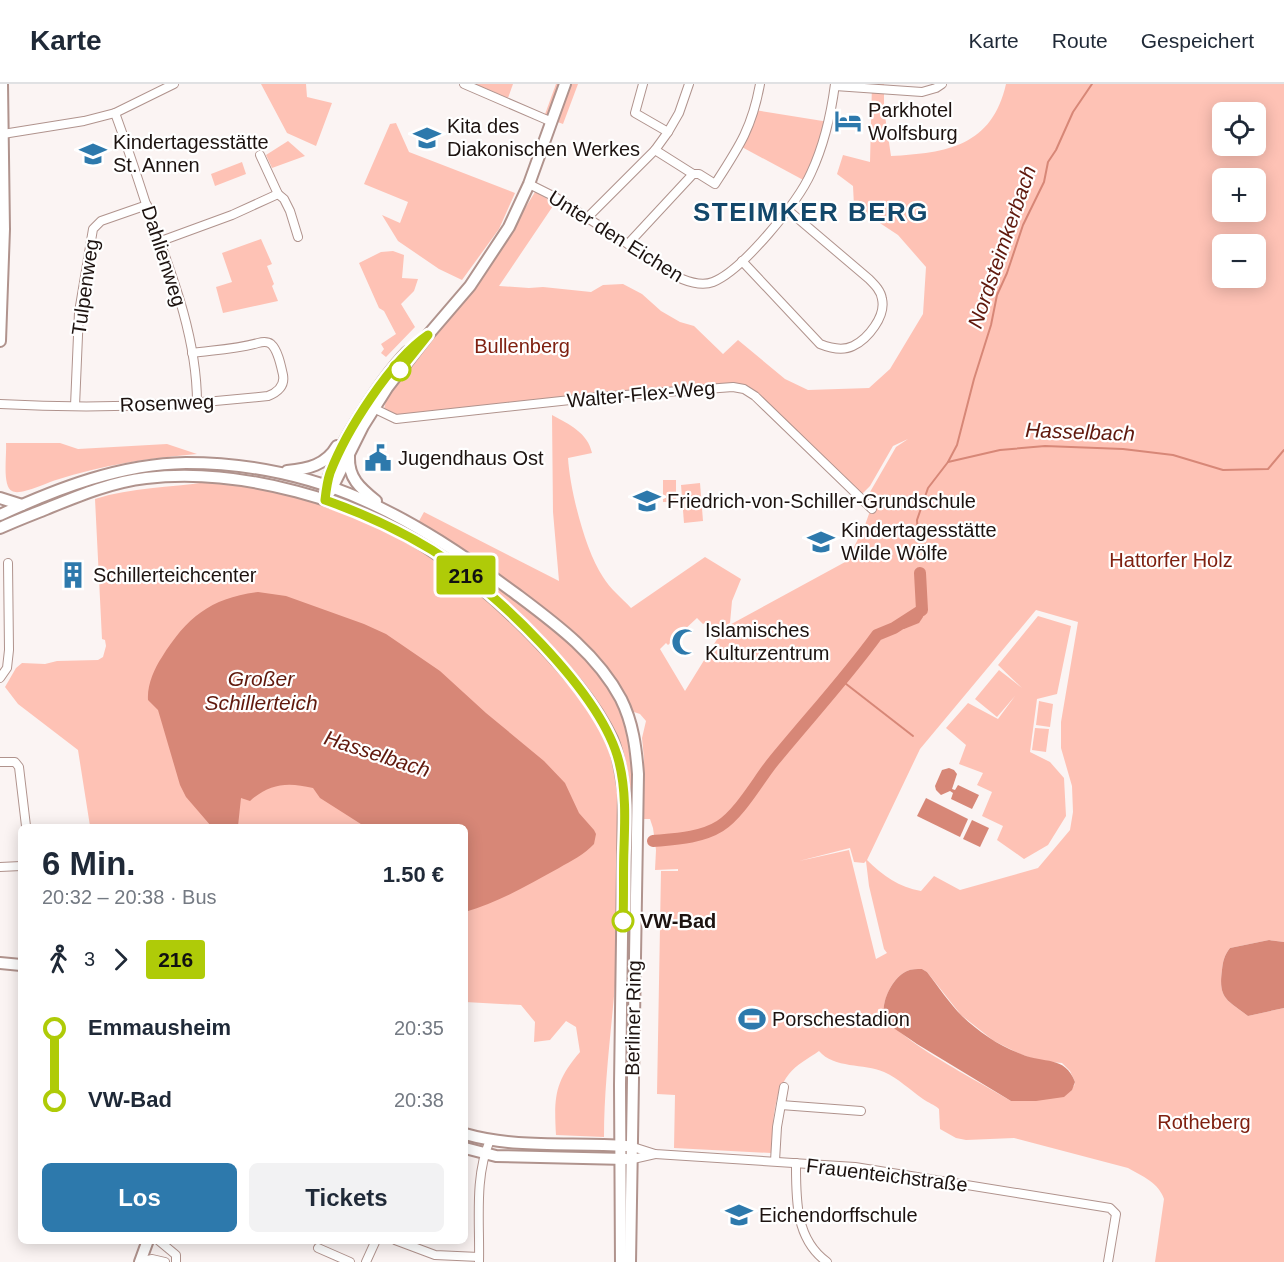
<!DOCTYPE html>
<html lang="de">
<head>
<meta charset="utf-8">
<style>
	:root { --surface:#fff; --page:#f2f2f3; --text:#1f2937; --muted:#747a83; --line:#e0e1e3; --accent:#2d79ac }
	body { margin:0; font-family:Helvetica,sans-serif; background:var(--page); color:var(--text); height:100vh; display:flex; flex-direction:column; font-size:22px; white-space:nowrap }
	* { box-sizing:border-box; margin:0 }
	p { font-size:20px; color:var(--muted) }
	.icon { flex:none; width:33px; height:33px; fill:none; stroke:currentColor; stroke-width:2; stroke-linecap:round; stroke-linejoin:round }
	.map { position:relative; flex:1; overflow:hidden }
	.sheet { position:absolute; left:18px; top:740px; width:450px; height:420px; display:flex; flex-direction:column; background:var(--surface); border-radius:9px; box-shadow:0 3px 15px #0003 }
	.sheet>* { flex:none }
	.badge { padding:0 12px; border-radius:4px; font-size:21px; line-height:39px }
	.fabs { position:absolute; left:1212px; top:18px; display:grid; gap:12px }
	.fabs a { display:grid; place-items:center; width:54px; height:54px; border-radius:9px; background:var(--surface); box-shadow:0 3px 15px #0003; font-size:30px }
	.map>.badge { position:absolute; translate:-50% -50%; box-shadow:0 0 0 3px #fff }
	.legs { display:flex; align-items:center; gap:9px; height:66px; padding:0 24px; font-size:20px }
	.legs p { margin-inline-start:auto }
	.summary { display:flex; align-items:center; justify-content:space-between; height:102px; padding:0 24px }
	h1 { font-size:33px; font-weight:700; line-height:45px }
	.button { display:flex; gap:12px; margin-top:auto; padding:12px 24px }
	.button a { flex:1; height:69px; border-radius:9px; background:var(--accent); color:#fff; font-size:24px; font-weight:700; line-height:69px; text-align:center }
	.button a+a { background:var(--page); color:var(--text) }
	ul { padding:0 24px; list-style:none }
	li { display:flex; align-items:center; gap:21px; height:72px; font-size:22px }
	li i { display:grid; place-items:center; width:9px; height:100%; margin:0 8px; background:currentColor }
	li i::after { content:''; width:15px; height:15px; margin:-8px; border:4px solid; border-radius:50%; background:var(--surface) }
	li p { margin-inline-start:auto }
	li:first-child i { background:linear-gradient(#0000 50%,currentColor 0) }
	li:last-child i { background:linear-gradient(currentColor 50%,#0000 0) }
	header { display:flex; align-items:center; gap:36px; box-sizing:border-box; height:84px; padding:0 30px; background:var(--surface); border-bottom:2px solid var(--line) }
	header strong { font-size:28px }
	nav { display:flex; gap:33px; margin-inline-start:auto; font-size:21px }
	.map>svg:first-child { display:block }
</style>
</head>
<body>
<header>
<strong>Karte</strong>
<nav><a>Karte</a><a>Route</a><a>Gespeichert</a></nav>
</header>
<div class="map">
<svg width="1284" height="1178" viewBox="0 0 1284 1178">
	<rect width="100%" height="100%" fill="#fbf4f3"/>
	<g fill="#fec2b5" fill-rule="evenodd">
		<polygon points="261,0 306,0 307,13 332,19 316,62 287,49"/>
		<polygon points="475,0 513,0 508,14"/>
		<polygon points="556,0 578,0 563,40 544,33"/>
		<path d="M872 0H884V25L891 72C947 69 992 62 1006 0H1284V858L1269 856 1230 864C1224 872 1223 877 1222 886 1218 915 1227 916 1248 932L1284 924V1178H1155L1164 1115C1159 1099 1142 1092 1128 1084L1014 1054 966 1056 956 1054 940 1045 939 1025C934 1020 928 1019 923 1015 910 1006 898 994 884 988 864 979 834 985 819 967 809 974 796 981 789 990 772 1011 773 1044 771 1069L674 1064 675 1011 657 1010 661 787H678V785L655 786 656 766 653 744 650 735H641L644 675 642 654 646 637 640 630 631 627 563 542 504 495 419 437 424 428 559 497 553 428 552 331C569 340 588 349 592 369L568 374C570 406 585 466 603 493 610 505 622 514 631 524L705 473 741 495 732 517 730 539 723 543 719 549 708 537 703 540 697 534 668 561 666 559 660 565 685 607 724 544 847 477 865 441 870 427V408L896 363 908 355 893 362 870 402 863 409H857L756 310 734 300 423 332 396 331 384 325 388 308 495 173 535 108 555 119 499 202 529 204 543 203 591 208 603 201 623 200 642 210 661 227 680 238 694 242 723 270 738 256 785 295 808 306 869 304 890 285 923 230 926 183 898 151 854 122 853 102 837 90 843 71 870 78ZM1222 28H1256V62H1222ZM1222 94H1256V128H1222ZM1222 160H1256V194H1222ZM1036 526 1078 538 1061 638V664L1072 702 1073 728 1070 746 1038 784 960 806 934 792 921 807C899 803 883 792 867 776L920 665ZM850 764 854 778 864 779 866 777 869 802 884 865 887 869 876 875 849 766 799 777ZM922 885 927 888 961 931 994 957 1020 970 1040 977 1062 979 1070 987 1075 998 1074 1002 1011 1017C982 999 898 957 884 930 882 916 893 893 907 887 911 885 917 885 922 885Z"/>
		<polygon points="755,26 829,38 807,98 740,62"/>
		<polygon points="396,39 409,68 515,109 499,145 462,196 439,185 398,157 382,131 400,139 408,118 364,100 390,40"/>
		<polygon points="288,57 305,72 272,84 266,71"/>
		<polygon points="242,78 246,90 215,102 211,90"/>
		<polygon points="261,155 272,180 267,182 274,200 272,202 278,217 223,229 216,203 232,198 222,169"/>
		<polygon points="393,167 404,171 402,194 418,195 414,207 401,220 415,243 386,273 381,269 384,265 381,260 396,250 384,227 379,224 359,179 381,168"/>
		<path d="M6 359H60L78 365 167 360 197 370C149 374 102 381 56 396 46 399 20 412 12 407 2 402 7 371 6 359Z"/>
		<polygon points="184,383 221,384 273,392 232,387 183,387 18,432 18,427 65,407 135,388"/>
		<rect x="663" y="396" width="13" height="22"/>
		<path d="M207 398C221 399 235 399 248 400 268 403 286 409 305 414 405 445 489 507 556 586 587 622 615 659 620 708 622 732 619 757 619 781 618 813 619 845 617 876 613 935 604 994 604 1053L556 1051C554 1014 554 998 580 968L576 943 566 937 550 956 534 958 535 938 521 921 465 918V742H90L78 666 18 620 5 603 16 584 22 579 45 580 57 577 98 576 103 573 106 562 105 556 102 555 95 415C132 403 169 404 207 398Z"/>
		<polygon points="700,399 703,437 684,439 681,401"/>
		<polygon points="345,412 414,446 502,503 584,571 612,606 626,638 633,674 633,768 630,768 631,736 627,692 603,632 467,487 342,418"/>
		<polygon points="1038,532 1071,542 1057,610 1037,615 1030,668 1050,678 1064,694 1066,732 1048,761 1024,775 997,756 1003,742 982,732 992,708 977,701 983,689 959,680 966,661 946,644 968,619 998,635 1015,612 997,633 975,615 999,586 1022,604 998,581"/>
		<polygon points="1039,617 1053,620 1050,643 1036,641"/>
		<polygon points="1035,644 1049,645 1046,668 1032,666"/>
		<polygon points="632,788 628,1043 624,975 628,792"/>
	</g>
	<g fill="#d78777">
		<path d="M258 508 286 512 364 540 386 550 440 587 486 629 544 677 565 699 579 729 594 746 596 750 594 760C585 770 571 777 559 784 528 801 499 818 465 828V742H364L320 714 313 704C288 698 270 699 250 717L241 714 238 742H211L186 713 180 701 158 626 148 616C147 601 154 585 162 573 187 533 211 514 258 508Z"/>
		<polygon points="922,526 923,533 919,539 904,545 894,544 898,535"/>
		<polygon points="949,684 954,686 957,690 952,705 955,706 958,701 979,711 972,725 951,715 953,709 950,707 941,711 936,706 935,702 942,686"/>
		<polygon points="926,714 968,735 960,753 917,732"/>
		<polygon points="972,736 989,744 980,763 963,755"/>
		<path d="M1269 856 1284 858V924L1248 932C1227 916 1218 915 1222 886 1223 877 1224 872 1230 864Z"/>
		<path d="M922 885 927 888C938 902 949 919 962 932 979 948 999 962 1021 970 1044 980 1065 971 1075 998L1072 1006 1064 1013 1036 1017H1011L917 960 895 945 884 929C882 916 893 893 907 887 911 885 917 885 922 885Z"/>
	</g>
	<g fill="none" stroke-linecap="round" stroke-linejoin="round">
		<g stroke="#d78777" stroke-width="2">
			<polyline points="948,378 1000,366 1045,362 1123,365 1173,371 1223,386 1268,385 1284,366"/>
			<polyline points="918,453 917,436 928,404 948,378 957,361 974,295 991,241 997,211 1007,189 1023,141 1044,98 1048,78 1056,66 1073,28 1092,0"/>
			<polyline points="841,596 913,652"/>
		</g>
		<path stroke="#d78777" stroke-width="12" d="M653 757C675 755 701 754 720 742 740 729 757 698 772 679 807 636 845 595 877 551L894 544 922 526 920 489"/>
		<defs>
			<g id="street">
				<polyline points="464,0 552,38"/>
				<polyline points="643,0 635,29 668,48"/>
				<polyline points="835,2 922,8 936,4 942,0"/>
				<path d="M115 29C126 59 136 89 146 120 169 183 197 250 197 319"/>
				<polyline points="3,50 84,37 115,29 174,0"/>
				<path d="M655 66 693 90H699L715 100C739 63 752 44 760 0"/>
				<polyline points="260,71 278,110 284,115 290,127 298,153"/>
				<path d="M529 100 555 113 682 195C692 199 703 202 713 198 743 186 798 118 811 89 824 61 831 31 835 0"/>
				<polyline points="587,134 655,66 668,48 679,29 689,0"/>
				<polyline points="161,157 232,131 278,110"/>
				<polyline points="628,160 693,90"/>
				<path d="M742 177 820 260C830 264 843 267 853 262 868 255 886 232 882 215 881 207 875 201 869 195L789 127"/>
				<path d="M0 320C89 325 180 322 268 312 278 308 285 302 283 291 281 282 278 266 271 260 267 257 262 258 258 259 236 265 214 266 192 269"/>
				<polyline points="75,322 79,228 93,145 101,137 147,121"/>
				<polyline points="371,323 396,335 598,313 733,303 744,305 755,312 872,425"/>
				<polyline points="0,594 7,584 9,566 8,479"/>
				<polyline points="0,678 15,678 19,683 26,742"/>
				<polyline points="0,783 21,782"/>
				<polyline points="781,1021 861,1027"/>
				<polyline points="633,1063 655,1070 855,1083 1110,1124 1116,1130 1108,1178"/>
				<polyline points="633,1075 655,1070"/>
				<polyline points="775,1077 777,1043 784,1003"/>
				<path d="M796 1079C796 1115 795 1155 827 1178"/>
				<polyline points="158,1156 176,1171 176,1178"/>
				<polyline points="395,1156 435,1171 479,1173"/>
				<polyline points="318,1164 350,1178"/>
				<polyline points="140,1178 152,1175 165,1178"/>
				<polyline points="366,1178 376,1156"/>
				<path d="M479 1178C480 1138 474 1093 490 1056"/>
			</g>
			<g id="secondary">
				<polyline points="0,257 4,145 2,0"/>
				<path d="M349 372C348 394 360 404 376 417"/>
				<path d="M287 387C308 385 326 381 337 362"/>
				<path d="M326 406C330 370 382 294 407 268"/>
				<polyline points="330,408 363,342 387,304 428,251 470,202 509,143 529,100 565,0"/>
				<polyline points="0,414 22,421"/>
				<path d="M0 431C58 404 121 380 186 379 321 379 412 433 516 510 556 540 597 570 621 615 633 639 636 664 638 690L630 1178"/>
				<path d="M0 444C15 437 31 431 46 425 78 412 111 398 146 394 238 383 359 416 435 469 471 493 505 523 535 554 564 584 594 617 612 655 619 671 621 690 624 708L620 1001 621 1178"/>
				<polyline points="0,879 21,881"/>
				<path d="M465 1050C517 1065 573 1058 626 1062"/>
				<polyline points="465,1064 496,1072 626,1075"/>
				<polyline points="140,1178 148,1156"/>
			</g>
		</defs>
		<use href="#street" stroke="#b0938d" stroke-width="10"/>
		<use href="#secondary" stroke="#b0938d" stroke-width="14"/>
		<use href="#street" stroke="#fff" stroke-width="8"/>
		<use href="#secondary" stroke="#fff" stroke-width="10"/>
	</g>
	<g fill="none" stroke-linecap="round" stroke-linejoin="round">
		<defs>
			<path id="line-1" d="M400 286 428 251C391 276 346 347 330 389 327 398 326 407 325 416 362 429 399 446 432 466 492 504 602 608 619 678 626 706 625 735 624 764 623 788 624 812 623 837"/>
		</defs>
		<use href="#line-1" stroke="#fff" stroke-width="14"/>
		<use href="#line-1" stroke="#afcb08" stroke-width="9"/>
	</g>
	<defs>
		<symbol id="hotel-bare" viewBox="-9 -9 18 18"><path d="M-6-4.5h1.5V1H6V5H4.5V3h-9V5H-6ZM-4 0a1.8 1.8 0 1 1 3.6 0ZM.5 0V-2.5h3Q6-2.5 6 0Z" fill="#2d79ac" stroke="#fff" stroke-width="2.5" paint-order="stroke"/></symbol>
		<symbol id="school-bare" viewBox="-9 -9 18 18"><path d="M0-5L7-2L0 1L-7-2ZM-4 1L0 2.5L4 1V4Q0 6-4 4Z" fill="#2d79ac" stroke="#fff" stroke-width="2.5" paint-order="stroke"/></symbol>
		<symbol id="civic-bare" viewBox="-9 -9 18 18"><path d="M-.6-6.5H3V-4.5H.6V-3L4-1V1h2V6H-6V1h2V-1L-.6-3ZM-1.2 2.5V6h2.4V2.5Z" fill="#2d79ac" stroke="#fff" stroke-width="2.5" paint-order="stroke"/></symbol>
		<symbol id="building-bare" viewBox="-9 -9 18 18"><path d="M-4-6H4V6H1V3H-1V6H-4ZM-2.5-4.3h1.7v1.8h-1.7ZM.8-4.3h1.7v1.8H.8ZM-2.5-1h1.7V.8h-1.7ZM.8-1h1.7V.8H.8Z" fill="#2d79ac" stroke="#fff" stroke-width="2.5" paint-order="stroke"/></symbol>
		<symbol id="mosque-bare" viewBox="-9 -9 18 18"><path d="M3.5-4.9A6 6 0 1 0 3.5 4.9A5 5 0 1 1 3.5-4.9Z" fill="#2d79ac" stroke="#fff" stroke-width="2.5" paint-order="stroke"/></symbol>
		<symbol id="stadium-bare" viewBox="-9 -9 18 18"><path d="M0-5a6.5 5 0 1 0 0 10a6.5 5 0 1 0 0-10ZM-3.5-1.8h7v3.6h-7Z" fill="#2d79ac" stroke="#fff" stroke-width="2.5" paint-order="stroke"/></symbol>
	</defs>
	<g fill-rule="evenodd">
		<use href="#hotel-bare" x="829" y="18" width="38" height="38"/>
		<use href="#school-bare" x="408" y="35" width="38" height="38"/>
		<use href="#school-bare" x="74" y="51" width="38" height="38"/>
		<use href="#civic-bare" x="359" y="355" width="38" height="38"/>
		<use href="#school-bare" x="628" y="398" width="38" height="38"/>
		<use href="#school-bare" x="802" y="439" width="38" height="38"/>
		<use href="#building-bare" x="54" y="472" width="38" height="38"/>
		<use href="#mosque-bare" x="666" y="539" width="38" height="38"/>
		<use href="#stadium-bare" x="733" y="916" width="38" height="38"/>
		<use href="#school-bare" x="720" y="1112" width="38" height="38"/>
	</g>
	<g fill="#fff" stroke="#afcb08" stroke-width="3">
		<circle cx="400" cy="286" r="10"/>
		<circle cx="623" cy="837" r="10"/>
	</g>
	<g text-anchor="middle" stroke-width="4.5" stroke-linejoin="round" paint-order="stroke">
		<g font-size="20" fill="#1d1310" stroke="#fff" text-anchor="start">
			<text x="868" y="33">Parkhotel<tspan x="868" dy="23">Wolfsburg</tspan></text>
			<text x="447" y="49">Kita des<tspan x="447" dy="23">Diakonischen Werkes</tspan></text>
			<text x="113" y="65">Kindertagesstätte<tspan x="113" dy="23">St. Annen</tspan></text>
			<text x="398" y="381">Jugendhaus Ost</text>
			<text x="667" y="424">Friedrich-von-Schiller-Grundschule</text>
			<text x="841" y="453">Kindertagesstätte<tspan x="841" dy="23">Wilde Wölfe</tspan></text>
			<text x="93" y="498">Schillerteichcenter</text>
			<text x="705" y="553">Islamisches<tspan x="705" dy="23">Kulturzentrum</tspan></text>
			<text x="772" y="942">Porschestadion</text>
			<text x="759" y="1138">Eichendorffschule</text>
		</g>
		<g font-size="20" fill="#1d1310" stroke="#fff">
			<text transform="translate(616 152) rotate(32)" y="7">Unter den Eichen</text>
			<text transform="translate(164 172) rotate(72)" y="7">Dahlienweg</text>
			<text transform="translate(85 203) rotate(-82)" y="7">Tulpenweg</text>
			<text transform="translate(641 310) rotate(-5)" y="7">Walter-Flex-Weg</text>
			<text transform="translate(167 319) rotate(-2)" y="7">Rosenweg</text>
			<text transform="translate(633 934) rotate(-89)" y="7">Berliner Ring</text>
			<text transform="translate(887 1091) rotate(7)" y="7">Frauenteichstraße</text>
		</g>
		<g font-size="20" fill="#7f2010" stroke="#fff">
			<text x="522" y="269">Bullenberg</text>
			<text x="1171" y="483">Hattorfer Holz</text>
			<text x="1204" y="1045">Rotheberg</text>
		</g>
		<g font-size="20" font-weight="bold" fill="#1d1310" stroke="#fff" text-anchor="start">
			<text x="640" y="844">VW-Bad</text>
		</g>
		<g font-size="21" font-style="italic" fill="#60190d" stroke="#fff">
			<text transform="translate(1002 163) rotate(-71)" y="7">Nordsteimkerbach</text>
			<text transform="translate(1080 348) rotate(2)" y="7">Hasselbach</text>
			<text x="261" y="602">Großer<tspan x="261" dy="24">Schillerteich</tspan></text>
			<text transform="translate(377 670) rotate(18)" y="7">Hasselbach</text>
		</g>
		<g font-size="26" font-weight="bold" letter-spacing="1.5" fill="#13486b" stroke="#fff">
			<text x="811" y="137">STEIMKER BERG</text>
		</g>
	</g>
</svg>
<div class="fabs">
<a><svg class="icon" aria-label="locate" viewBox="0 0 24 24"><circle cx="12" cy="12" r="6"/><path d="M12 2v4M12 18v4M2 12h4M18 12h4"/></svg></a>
<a>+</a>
<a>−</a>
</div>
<b class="badge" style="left:466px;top:491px;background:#afcb08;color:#111">216</b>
<section class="sheet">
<div class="summary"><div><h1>6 Min.</h1><p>20:32 – 20:38 · Bus</p></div><b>1.50 €</b></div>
<div class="legs"><svg class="icon" aria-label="walk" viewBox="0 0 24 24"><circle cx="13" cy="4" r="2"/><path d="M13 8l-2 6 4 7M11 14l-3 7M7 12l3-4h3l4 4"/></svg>3<svg class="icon" aria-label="forward" viewBox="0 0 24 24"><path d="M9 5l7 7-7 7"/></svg><b class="badge" style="background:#afcb08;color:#111">216</b></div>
<ul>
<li><i style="color:#afcb08"></i><b>Emmausheim</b><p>20:35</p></li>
<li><i style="color:#afcb08"></i><b>VW-Bad</b><p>20:38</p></li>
</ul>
<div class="button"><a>Los</a><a>Tickets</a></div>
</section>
</div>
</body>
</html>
